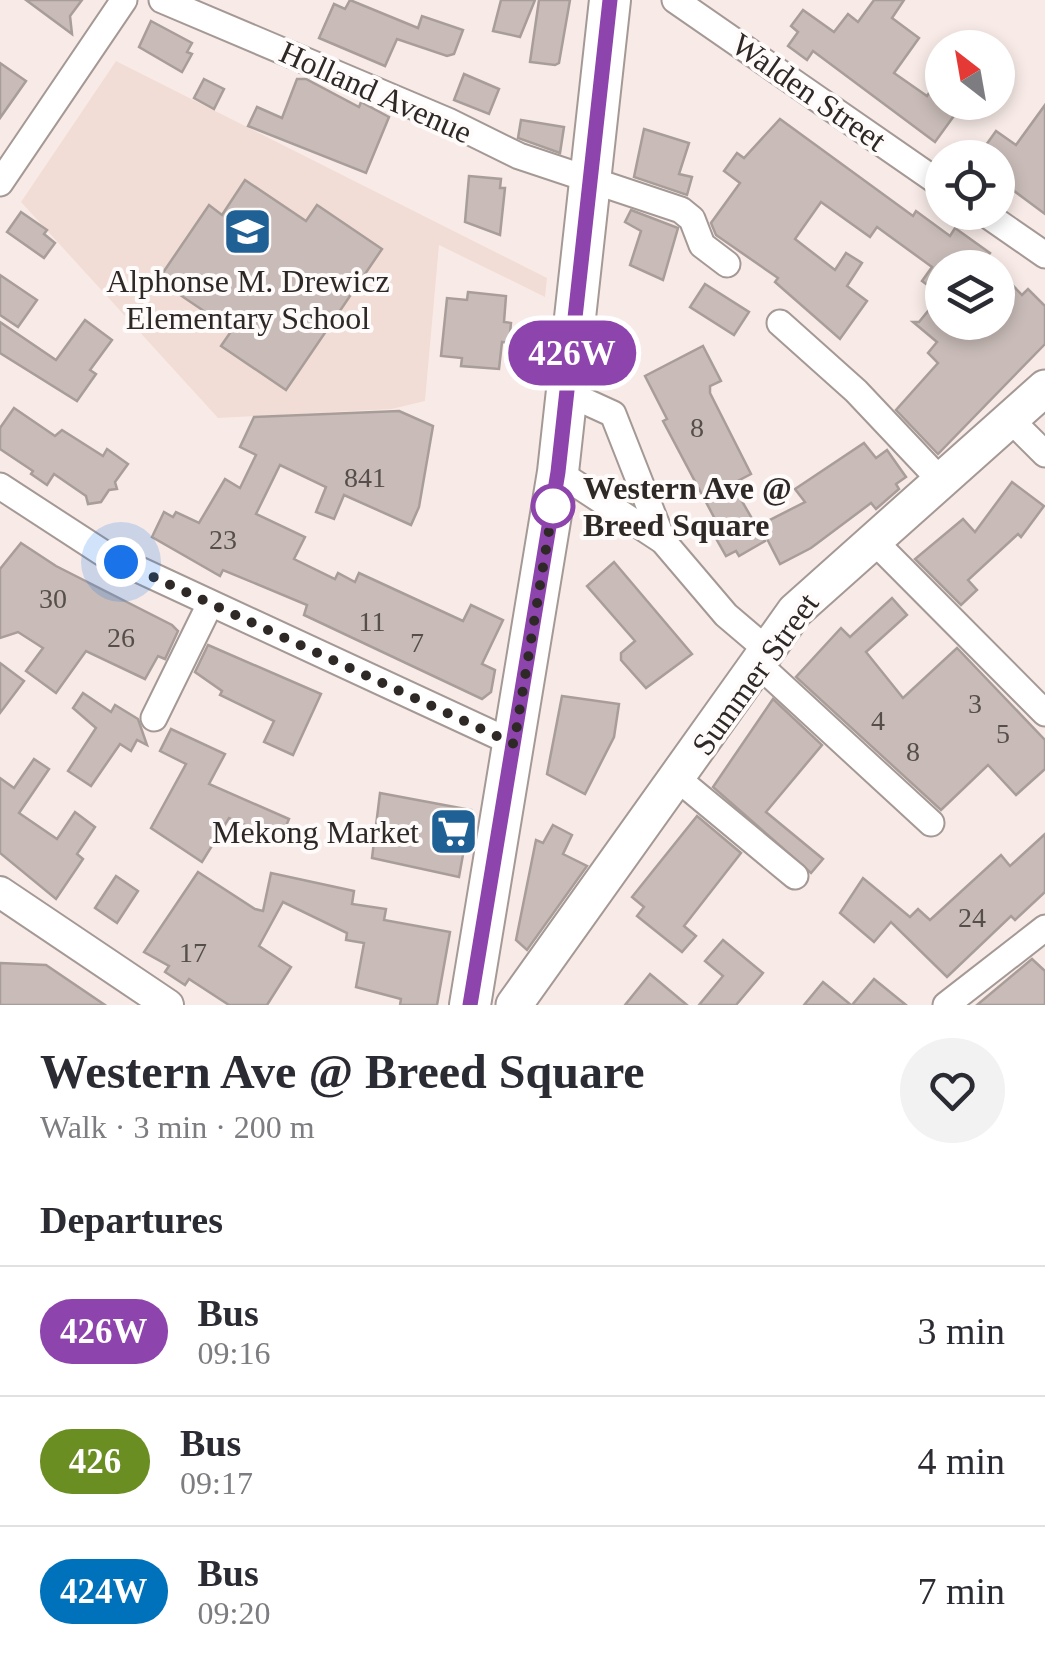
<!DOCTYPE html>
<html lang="en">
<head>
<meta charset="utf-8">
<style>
	:root { --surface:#fff; --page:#f2f2f3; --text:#2b2b33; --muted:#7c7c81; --line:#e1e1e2 }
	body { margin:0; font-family:Georgia,serif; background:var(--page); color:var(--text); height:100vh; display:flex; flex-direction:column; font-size:38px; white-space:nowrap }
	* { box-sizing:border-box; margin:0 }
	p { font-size:32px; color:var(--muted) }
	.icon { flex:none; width:55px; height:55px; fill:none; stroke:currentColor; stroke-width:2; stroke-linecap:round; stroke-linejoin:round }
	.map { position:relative; height:1005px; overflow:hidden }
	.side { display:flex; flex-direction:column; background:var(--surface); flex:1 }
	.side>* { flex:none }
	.badge { padding:0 20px; border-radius:32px; font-size:35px; line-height:65px }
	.needle { width:65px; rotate:329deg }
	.fabs { position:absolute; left:925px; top:30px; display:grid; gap:20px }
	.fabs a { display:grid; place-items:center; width:90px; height:90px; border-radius:50%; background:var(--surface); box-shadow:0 5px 15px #0003; font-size:50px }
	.you { position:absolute; width:50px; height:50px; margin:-25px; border:8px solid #fff; border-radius:50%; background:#1a73e8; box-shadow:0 0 0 15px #1a73e833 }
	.map>.badge { position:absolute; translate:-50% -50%; box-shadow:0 0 0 5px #fff }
	h2 { padding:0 40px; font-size:38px; line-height:90px }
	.round { display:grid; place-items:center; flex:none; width:105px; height:105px; border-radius:52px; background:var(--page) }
	.overview { display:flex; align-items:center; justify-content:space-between; height:170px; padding:0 40px }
	h1 { font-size:48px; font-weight:800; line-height:75px }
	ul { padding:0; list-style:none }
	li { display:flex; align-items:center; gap:30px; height:130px; padding:0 40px; border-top:2px solid var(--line) }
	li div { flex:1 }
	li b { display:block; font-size:38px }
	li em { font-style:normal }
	li .badge { min-width:110px; font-weight:700; text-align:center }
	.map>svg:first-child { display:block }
</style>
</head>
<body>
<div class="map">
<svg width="1045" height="1005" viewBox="0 0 1045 1005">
	<rect width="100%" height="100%" fill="#f8ebe7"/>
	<polygon fill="#f2ddd6" points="116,61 547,278 545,297 439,245 425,401 392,409 218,418 21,202"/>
	<g fill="#c9bcb8" stroke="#a89d99" stroke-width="2.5">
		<polygon points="26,0 82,0 70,16 72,34"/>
		<polygon points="350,0 418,28 422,16 463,30 454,54 447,56 397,39 385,66 319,38 334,4 345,9"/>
		<polygon points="501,0 535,0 520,37 493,31"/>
		<polygon points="539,0 570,0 559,63 555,65 530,62"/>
		<polygon points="874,0 904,0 892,18 919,38 894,73 927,96 942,74 942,102 964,102 935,142 813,51 807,60 788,46 798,32 791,26 803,10 834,32 848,14 858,22"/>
		<polygon points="151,21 192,43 187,52 192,54 182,72 139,47"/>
		<polygon points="0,63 26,81 0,118"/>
		<polygon points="464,74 499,89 489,114 454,100"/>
		<polygon points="204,79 224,89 214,109 194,98"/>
		<polygon points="297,79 306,79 359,107 361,102 389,117 366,173 248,126 257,107 282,118"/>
		<polygon points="1045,105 1045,214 998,179 998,158 984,158 991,149 986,145 996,131 1016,145"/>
		<polygon points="780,119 913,216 916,211 950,236 955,228 990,253 979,268 942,268 942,322 998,322 998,270 1022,295 1028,289 1045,306 1045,344 938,454 896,410 938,363 928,353 937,342 913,322 919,322 941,295 922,281 932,267 877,227 870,237 821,202 795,239 835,270 846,253 862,263 847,286 867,301 840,339 775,282 778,278 716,235 711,223 740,183 724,171 737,153 744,158"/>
		<polygon points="521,120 564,127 560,153 518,138"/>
		<polygon points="644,129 689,143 679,174 692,177 687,195 634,177"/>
		<polygon points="469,176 501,179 500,188 505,188 500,235 465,222"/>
		<polygon points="245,180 306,221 317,205 382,249 286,390 221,346 232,330 158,280 209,205 222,215"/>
		<polygon points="631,210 678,228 663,280 630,265 641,231 625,222"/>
		<polygon points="21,212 47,230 44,234 55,243 44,258 7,232"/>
		<polygon points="0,275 37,300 18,327 0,315"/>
		<polygon points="705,284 749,312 734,335 690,307"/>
		<polygon points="468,292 506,296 504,322 511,323 509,343 502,342 499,369 461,366 462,358 441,356 447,298 467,300"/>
		<polygon points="85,320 112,340 90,370 96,374 77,401 0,353 0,322 56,360"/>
		<polygon points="703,346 721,381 710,386 710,393 751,474 732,484 765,541 739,556 736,551 726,556 709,526 716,521 663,421 667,419 645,376"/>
		<polygon points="14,408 55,436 62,430 103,456 107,449 128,464 115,482 117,489 109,490 101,502 88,504 86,496 54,474 47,485 31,474 33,471 0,449 0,428"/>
		<polygon points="399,411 433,426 419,507 411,525 344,495 334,519 316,512 326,487 280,465 256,514 305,537 294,559 335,579 338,573 355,582 359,573 463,621 471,605 503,620 482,664 495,670 491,692 482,699 304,615 307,605 223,570 220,576 152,537 164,512 173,517 176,512 199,523 225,479 240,488 256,455 240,447 254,417"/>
		<polygon points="864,443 876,458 887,450 906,477 896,484 899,489 876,509 871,503 811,548 780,564 760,525 805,502 795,489"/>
		<polygon points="1012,482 1044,506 1021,537 1018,534 968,580 977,590 961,605 915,559 963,519 975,532"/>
		<polygon points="21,543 56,566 172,625 178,631 165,659 158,656 145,679 86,651 56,693 26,671 43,648 18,632 0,638 0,569"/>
		<polygon points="614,562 692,654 646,688 621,660 621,653 635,641 587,586"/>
		<polygon points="892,598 907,615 866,652 903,698 957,648 1045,740 1045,769 1016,795 988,765 941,810 796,677 841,628 850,637"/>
		<polygon points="208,645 321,694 293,755 264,742 274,721 220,695 222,691 195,672"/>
		<polygon points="0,663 24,681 0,713"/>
		<polygon points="83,693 111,712 115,705 138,719 147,745 137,740 131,751 120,744 91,786 68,771 96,728 73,708"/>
		<polygon points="562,696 619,704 614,737 585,794 547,774"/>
		<polygon points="773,699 822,745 766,812 823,859 811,873 713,787"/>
		<polygon points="171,729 225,754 209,784 289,819 280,840 229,818 202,862 151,828 186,764 160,751"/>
		<polygon points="34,759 49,769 19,813 57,839 75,812 95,827 77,854 83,859 56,899 0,853 0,778 14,788"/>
		<polygon points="380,793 471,810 459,877 372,858"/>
		<polygon points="697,816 741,853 684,926 696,936 682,952 637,916 644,907 632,897"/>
		<polygon points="553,825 572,835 563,854 587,866 527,950 516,940 536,840 543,843"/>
		<polygon points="1045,834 1045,892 1015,920 1011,916 947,977 891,922 874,942 840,913 863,878 910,917 918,909 930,920 1001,855 1010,866"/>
		<polygon points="198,872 255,909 263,911 271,873 354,891 352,904 386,909 384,920 450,932 437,1005 400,1005 401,999 356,987 364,943 346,940 347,933 283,902 259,946 291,967 267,1005 229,1005 189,979 185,985 165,972 169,966 144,952"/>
		<polygon points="116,876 138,891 117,923 95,908"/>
		<polygon points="723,940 763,973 736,1005 699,1005 723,976 705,961"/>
		<polygon points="1032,959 1045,971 1045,1005 977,1005"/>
		<polygon points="0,963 46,965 105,1005 0,1005"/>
		<polygon points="650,974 687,1005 625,1005"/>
		<polygon points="874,979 906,1005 852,1005"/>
		<polygon points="823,982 851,1005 804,1005"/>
	</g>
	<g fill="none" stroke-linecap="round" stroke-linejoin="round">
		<defs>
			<g id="minor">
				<polyline points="162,0 448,121 519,156 681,210 692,219 702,245 727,264"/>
				<polyline points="675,0 942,185"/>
				<polyline points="0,183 124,0"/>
				<polyline points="983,212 1045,255"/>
				<polyline points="780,323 856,391 941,481"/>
				<polyline points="567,393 613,414 663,541"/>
				<polyline points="1011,420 1045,454"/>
				<polyline points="558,472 663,541 726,615 766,649"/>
				<polyline points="0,486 103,553 515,744"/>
				<polyline points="872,539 1045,713"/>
				<polyline points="757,663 931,823"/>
				<polyline points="154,718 210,604"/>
				<polyline points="678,779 795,876"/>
				<polyline points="946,1005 1045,928"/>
			</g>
			<polyline id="tertiary" points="0,892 168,1005"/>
			<polyline id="secondary" points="514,1005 795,611 1045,388"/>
			<polyline id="primary" points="470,1005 558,472 610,0"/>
		</defs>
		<use href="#minor" stroke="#a59995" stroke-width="29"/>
		<use href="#tertiary" stroke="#a59995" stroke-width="34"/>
		<use href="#secondary" stroke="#a59995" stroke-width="39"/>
		<use href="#primary" stroke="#a59995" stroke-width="44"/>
		<use href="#minor" stroke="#fff" stroke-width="25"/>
		<use href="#tertiary" stroke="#fff" stroke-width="30"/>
		<use href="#secondary" stroke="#fff" stroke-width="35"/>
		<use href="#primary" stroke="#fff" stroke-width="40"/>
	</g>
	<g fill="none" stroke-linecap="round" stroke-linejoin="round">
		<defs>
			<polyline id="line" points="470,1005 558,472 610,0"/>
		</defs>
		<use href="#line" stroke="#fff" stroke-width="22"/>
		<use href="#line" stroke="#8e44ad" stroke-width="15"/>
		<polyline stroke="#2e2927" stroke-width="10" stroke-dasharray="0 18" points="121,562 514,744 553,506"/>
	</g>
	<defs>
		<symbol id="school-square" viewBox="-11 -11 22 22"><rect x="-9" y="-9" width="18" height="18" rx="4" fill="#1f6095" stroke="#fefbfa"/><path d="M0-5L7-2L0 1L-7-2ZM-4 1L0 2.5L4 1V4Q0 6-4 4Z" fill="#fff"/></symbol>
		<symbol id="supermarket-square" viewBox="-11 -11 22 22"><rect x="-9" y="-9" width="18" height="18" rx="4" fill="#1f6095" stroke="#fefbfa"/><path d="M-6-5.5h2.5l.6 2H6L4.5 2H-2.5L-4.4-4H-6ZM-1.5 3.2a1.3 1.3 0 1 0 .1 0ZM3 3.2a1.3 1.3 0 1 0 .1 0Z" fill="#fff"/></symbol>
	</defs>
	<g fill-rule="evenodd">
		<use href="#school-square" x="220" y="204" width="55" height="55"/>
		<use href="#supermarket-square" x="426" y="804" width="55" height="55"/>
	</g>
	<circle fill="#fff" stroke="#8e44ad" stroke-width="5" cx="553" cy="506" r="20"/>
	<g text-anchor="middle" stroke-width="8" stroke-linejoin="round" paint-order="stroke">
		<g font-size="28" fill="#554e4b">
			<text x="697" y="437">8</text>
			<text x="365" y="487">841</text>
			<text x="223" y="549">23</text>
			<text x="53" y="608">30</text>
			<text x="372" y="631">11</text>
			<text x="121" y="647">26</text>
			<text x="417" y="652">7</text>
			<text x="975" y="713">3</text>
			<text x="878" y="730">4</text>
			<text x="1003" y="743">5</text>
			<text x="913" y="761">8</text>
			<text x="972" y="927">24</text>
			<text x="193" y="962">17</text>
		</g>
		<g font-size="32" fill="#2e2927" stroke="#fefbfa">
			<text transform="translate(376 92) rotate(24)" y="11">Holland Avenue</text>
			<text transform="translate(809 92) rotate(35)" y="11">Walden Street</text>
			<text transform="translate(755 674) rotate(-54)" y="11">Summer Street</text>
		</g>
		<g font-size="32" fill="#2e2927" stroke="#fefbfa">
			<text x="248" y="292">Alphonse M. Drewicz<tspan x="248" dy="37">Elementary School</tspan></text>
			<text x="419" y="843" text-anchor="end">Mekong Market</text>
		</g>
		<g font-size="32" font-weight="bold" fill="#2e2927" stroke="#fefbfa" text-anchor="start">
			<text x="583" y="499">Western Ave @<tspan x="583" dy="37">Breed Square</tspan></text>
		</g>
	</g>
</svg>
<div class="fabs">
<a><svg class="needle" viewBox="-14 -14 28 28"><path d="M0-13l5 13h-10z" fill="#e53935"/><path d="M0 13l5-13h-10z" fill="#7c7c81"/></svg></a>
<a><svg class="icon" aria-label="locate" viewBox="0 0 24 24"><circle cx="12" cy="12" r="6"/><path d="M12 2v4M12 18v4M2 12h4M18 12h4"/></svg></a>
<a><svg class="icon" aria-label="layers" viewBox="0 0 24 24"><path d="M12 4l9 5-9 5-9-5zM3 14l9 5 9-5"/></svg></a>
</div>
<div class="you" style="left:121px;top:562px"></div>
<b class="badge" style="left:572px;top:353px;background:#8e44ad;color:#fff">426W</b>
</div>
<section class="side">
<div class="overview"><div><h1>Western Ave @ Breed Square</h1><p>Walk · 3 min · 200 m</p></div><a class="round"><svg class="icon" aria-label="heart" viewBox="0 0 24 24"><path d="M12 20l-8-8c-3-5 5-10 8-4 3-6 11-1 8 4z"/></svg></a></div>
<h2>Departures</h2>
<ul>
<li><span class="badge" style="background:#8e44ad;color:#fff">426W</span><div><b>Bus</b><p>09:16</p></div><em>3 min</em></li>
<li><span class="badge" style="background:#6b8e23;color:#fff">426</span><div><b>Bus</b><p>09:17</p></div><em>4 min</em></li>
<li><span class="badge" style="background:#0072bc;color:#fff">424W</span><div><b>Bus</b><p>09:20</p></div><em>7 min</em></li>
</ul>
</section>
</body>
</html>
